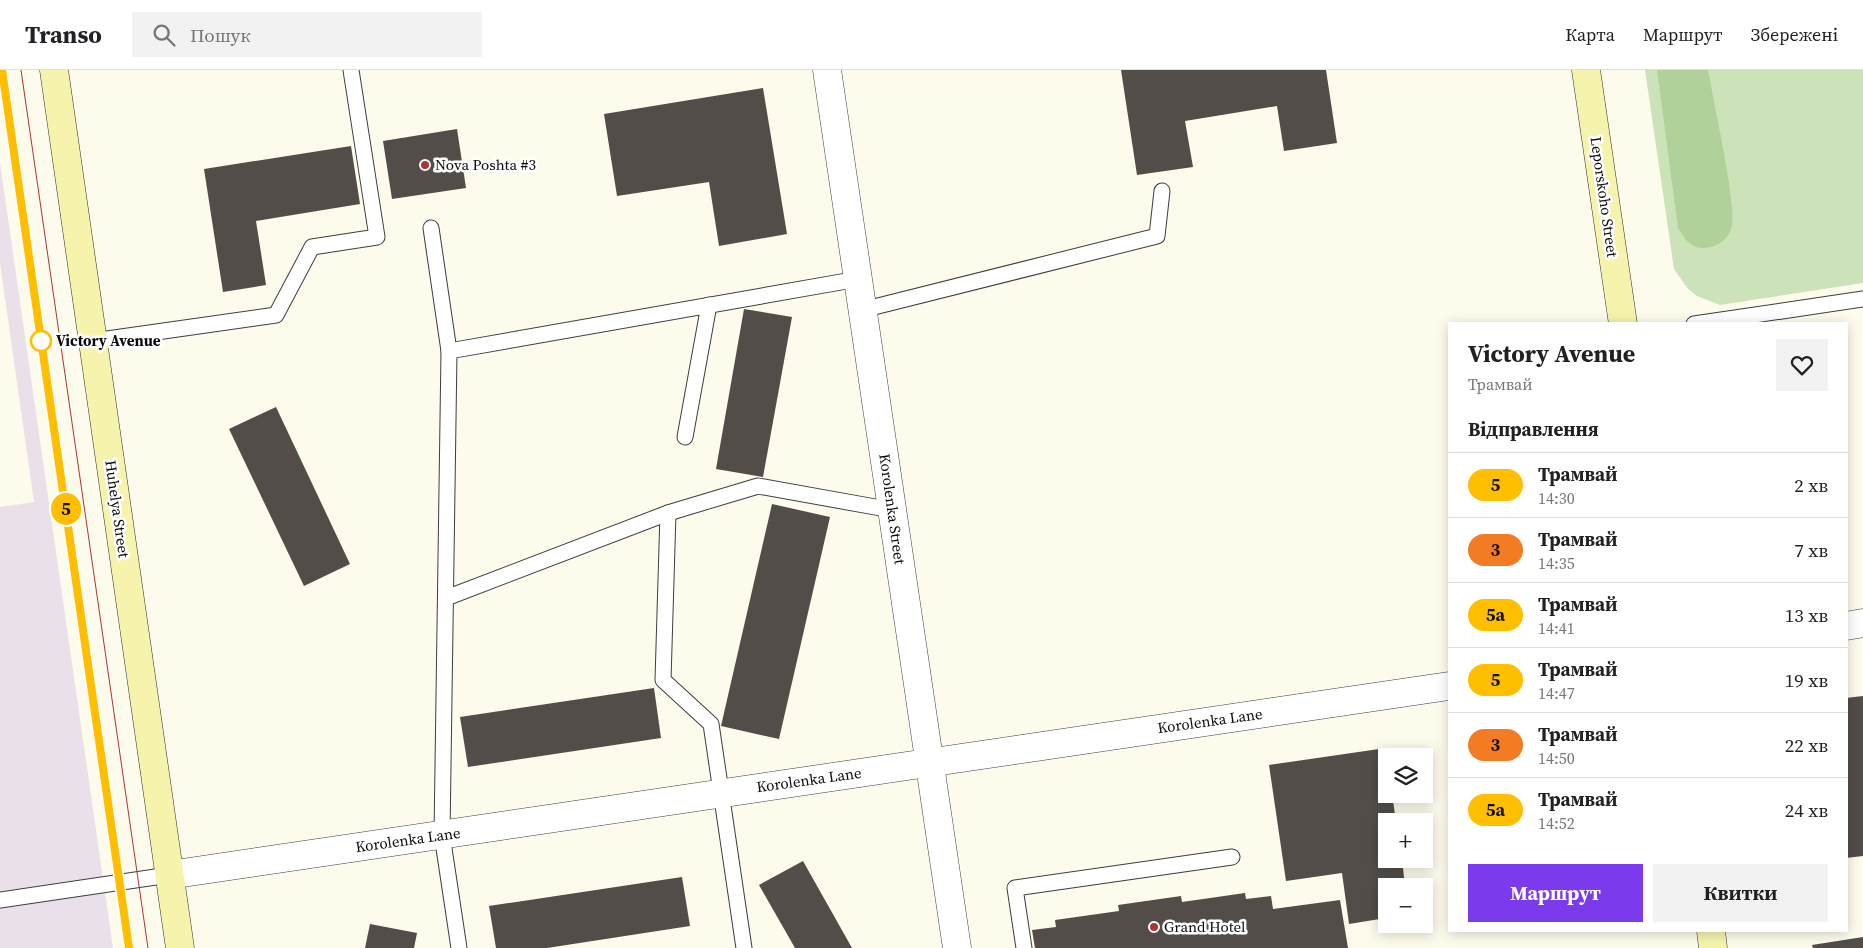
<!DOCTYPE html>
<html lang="uk">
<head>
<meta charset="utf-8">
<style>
	:root { --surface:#fff; --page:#f2f2f2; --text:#202124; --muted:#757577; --line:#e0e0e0; --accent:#7c3aed }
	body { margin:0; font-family:"Source Serif 4",serif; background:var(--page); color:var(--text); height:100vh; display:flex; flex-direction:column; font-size:19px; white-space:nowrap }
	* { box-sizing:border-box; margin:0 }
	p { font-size:16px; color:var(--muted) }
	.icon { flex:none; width:28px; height:28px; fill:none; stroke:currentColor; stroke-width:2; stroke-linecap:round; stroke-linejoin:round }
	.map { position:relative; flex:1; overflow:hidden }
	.panel { position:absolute; left:1448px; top:252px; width:400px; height:610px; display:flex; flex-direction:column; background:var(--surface); border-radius:0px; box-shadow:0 2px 12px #0003 }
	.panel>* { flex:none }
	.badge { padding:0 10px; border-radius:16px; font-size:18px; line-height:32px }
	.fabs { position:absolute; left:1378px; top:678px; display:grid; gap:10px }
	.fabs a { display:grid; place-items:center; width:55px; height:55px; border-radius:0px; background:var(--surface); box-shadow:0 2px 12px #0003; font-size:25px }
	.map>.badge { position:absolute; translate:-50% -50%; box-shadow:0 0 0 2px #fff }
	h2 { padding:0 20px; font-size:19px; line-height:45px }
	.round { display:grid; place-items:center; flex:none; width:52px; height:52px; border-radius:0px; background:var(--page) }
	.summary { display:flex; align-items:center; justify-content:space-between; height:85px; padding:0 20px }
	h1 { font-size:24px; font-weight:700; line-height:38px }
	.button { display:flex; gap:10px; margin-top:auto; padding:10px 20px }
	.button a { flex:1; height:58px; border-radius:0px; background:var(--accent); color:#fff; font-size:20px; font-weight:700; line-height:58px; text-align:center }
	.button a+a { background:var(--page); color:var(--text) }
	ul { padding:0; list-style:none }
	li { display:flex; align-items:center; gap:15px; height:65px; padding:0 20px; border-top:1px solid var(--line) }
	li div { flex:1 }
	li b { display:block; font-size:19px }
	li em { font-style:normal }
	li .badge { min-width:55px; font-weight:700; text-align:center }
	header { display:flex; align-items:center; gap:30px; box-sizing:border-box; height:70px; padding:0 25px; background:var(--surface); border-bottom:1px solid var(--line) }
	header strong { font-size:24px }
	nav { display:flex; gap:28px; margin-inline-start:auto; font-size:18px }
	.search { width:350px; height:45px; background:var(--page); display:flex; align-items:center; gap:12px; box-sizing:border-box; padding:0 18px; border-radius:0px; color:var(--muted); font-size:19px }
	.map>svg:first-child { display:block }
</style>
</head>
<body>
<header>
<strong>Transo</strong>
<div class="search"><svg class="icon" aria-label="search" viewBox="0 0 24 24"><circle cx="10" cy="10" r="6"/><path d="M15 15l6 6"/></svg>Пошук</div>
<nav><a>Карта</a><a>Маршрут</a><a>Збережені</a></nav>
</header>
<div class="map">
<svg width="1863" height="878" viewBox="0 0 1863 878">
	<rect width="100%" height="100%" fill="#fdfbeb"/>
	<polygon fill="#e9e0e9" points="0,93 113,878 0,878 0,437 34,432 0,193"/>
	<polygon fill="#cce3b9" points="1645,0 1863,0 1863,213 1720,235 1697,226 1688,219 1674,199"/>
	<path fill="#b0d29a" d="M1657 0H1708C1715 37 1723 75 1729 113 1730 126 1734 141 1732 155 1730 169 1716 178 1703 178 1690 178 1684 168 1678 158Z"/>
	<g fill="#524d49">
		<polygon points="1121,0 1326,0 1337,73 1284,81 1277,36 1185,51 1193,97 1137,105"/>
		<polygon points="763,18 787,164 719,176 709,112 617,126 604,44"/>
		<polygon points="457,59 466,118 392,129 383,71"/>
		<polygon points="351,76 360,134 256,151 266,215 223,222 204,99"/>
		<polygon points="744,239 792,247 763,407 716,399"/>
		<polygon points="276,337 350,494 304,516 229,359"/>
		<polygon points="772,434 830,447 779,669 721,656"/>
		<polygon points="654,618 661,668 468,697 460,647"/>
		<polygon points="1863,626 1863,786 1846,788 1846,628"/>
		<polygon points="1386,678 1386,724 1392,724 1396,751 1386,751 1386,789 1402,789 1405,816 1386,816 1386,848 1349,854 1342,803 1286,811 1269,695"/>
		<polygon points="803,791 852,878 795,878 759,815"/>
		<polygon points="682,807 690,856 547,878 496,878 489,836"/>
		<polygon points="1245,823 1246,829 1271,826 1273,839 1340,830 1348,878 1035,878 1032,860 1056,857 1055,850 1119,841 1118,835 1181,826 1182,832"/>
		<polygon points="370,854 417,863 414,878 365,878"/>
		<polygon points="1863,867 1863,878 1813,878 1812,875"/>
	</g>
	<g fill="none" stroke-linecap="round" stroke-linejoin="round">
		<defs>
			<g id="lane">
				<polyline points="431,158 449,281 442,765 459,878"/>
				<polyline points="862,240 1157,166 1162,121"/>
				<polyline points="1694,254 1863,229"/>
				<polyline points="93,271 276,245 312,177 377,167 351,0"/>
				<polyline points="449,281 858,209"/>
				<polyline points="685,367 709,235"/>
				<polyline points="668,443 663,610 711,654 744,878"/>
				<polyline points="446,528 668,443 758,416 892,440"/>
				<polyline points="0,830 169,805"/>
				<polyline points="1024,878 1015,818 1232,787"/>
			</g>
			<g id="street">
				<polyline points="827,0 957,878"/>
				<polyline points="1846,556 1863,553"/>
				<polyline points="169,805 1449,616"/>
			</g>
			<g id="secondary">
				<polyline points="54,0 180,878"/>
				<polyline points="1586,0 1623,254"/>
				<polyline points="1711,861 1713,878"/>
			</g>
		</defs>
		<use href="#lane" stroke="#3e3e3e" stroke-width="17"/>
		<use href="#street" stroke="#3e3e3e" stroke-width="29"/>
		<use href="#secondary" stroke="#2d2d2d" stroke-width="29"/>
		<use href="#lane" stroke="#fff" stroke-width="15"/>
		<use href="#street" stroke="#fff" stroke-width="28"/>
		<use href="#secondary" stroke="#f6f3ad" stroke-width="28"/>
		<g stroke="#ab3533" stroke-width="1">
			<polyline points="2,0 129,878"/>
			<polyline points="21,0 148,878"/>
		</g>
	</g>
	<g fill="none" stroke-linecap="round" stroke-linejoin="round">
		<defs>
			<polyline id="line" points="2,0 129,878"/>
		</defs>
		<use href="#line" stroke="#fff" stroke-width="11"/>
		<use href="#line" stroke="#ffbf00" stroke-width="8"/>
	</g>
	<g fill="#ab3533" stroke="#fff" stroke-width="2">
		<circle cx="425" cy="95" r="5"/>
		<circle cx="1154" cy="857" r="5"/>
	</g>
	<circle fill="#fff" stroke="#ffbf00" stroke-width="2.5" cx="41" cy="271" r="10"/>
	<g text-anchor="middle" stroke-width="5" stroke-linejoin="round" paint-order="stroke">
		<g font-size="15" fill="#0b0b0b" stroke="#fff" text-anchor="start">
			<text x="435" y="100">Nova Poshta #3</text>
			<text x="1164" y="862">Grand Hotel</text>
		</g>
		<g font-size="15" fill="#0b0b0b" stroke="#fff">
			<text transform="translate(1604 127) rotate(82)" y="5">Leporskoho Street</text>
			<text transform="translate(117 439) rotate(82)" y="5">Huhelya Street</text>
			<text transform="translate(892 439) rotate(82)" y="5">Korolenka Street</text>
			<text transform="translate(1210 651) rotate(-8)" y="5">Korolenka Lane</text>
			<text transform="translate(809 710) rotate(-8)" y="5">Korolenka Lane</text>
			<text transform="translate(408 770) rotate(-8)" y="5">Korolenka Lane</text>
		</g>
		<g font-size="15" font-weight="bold" fill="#0b0b0b" stroke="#fff" text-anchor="start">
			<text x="56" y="276">Victory Avenue</text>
		</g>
	</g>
</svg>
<div class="fabs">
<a><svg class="icon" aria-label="layers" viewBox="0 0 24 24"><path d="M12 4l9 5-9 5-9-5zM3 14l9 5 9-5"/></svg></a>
<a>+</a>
<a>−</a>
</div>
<b class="badge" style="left:66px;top:439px;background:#ffbf00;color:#111">5</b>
<section class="panel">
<div class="summary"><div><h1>Victory Avenue</h1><p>Трамвай</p></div><a class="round"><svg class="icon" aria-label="heart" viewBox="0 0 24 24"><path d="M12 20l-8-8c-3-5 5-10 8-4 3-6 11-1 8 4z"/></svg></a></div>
<h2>Відправлення</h2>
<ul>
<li><span class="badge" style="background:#ffbf00;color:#111">5</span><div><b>Трамвай</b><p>14:30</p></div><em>2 хв</em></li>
<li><span class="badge" style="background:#f37b24;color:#111">3</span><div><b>Трамвай</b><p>14:35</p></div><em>7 хв</em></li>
<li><span class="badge" style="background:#ffbf00;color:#111">5а</span><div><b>Трамвай</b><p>14:41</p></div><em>13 хв</em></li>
<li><span class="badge" style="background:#ffbf00;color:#111">5</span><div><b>Трамвай</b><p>14:47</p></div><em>19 хв</em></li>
<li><span class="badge" style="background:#f37b24;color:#111">3</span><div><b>Трамвай</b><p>14:50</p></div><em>22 хв</em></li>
<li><span class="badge" style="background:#ffbf00;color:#111">5а</span><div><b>Трамвай</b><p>14:52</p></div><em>24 хв</em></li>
</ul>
<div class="button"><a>Маршрут</a><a>Квитки</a></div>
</section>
</div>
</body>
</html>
